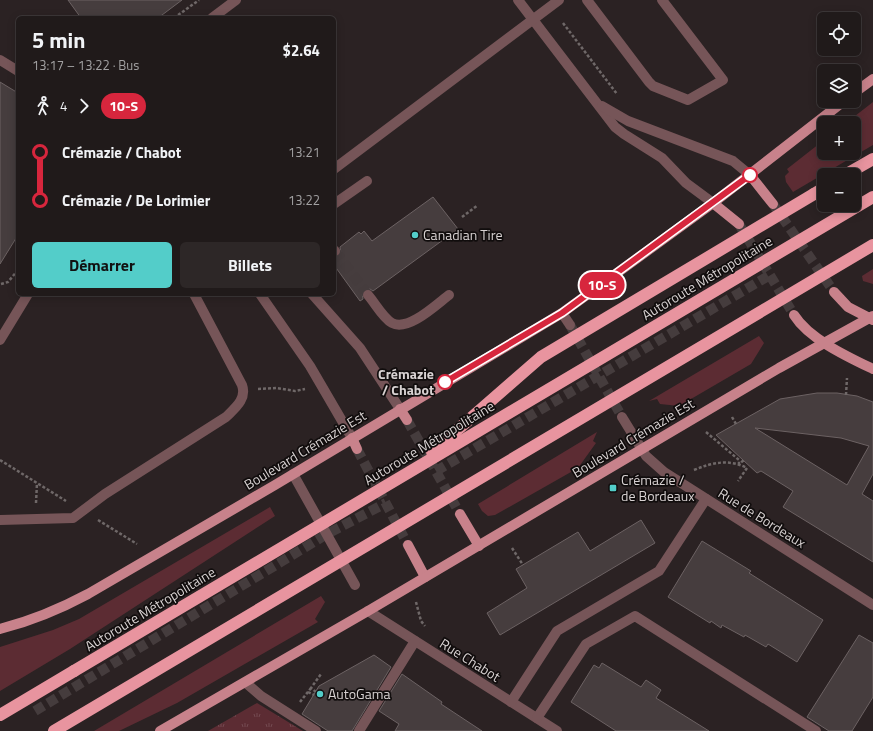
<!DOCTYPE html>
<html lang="fr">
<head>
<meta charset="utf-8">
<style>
	:root { --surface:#201a1a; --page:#2d2727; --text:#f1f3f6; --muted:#a2a1a2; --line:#3d3839; --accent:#53cdc9 }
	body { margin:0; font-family:"Titillium Web",sans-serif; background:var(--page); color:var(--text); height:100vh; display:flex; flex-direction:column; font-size:15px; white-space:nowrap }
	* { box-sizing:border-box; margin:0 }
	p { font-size:13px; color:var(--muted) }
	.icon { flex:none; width:22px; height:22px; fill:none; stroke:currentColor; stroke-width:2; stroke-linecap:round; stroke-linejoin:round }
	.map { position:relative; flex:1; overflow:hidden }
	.drawer { position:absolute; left:16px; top:16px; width:320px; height:280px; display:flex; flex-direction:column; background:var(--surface); border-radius:6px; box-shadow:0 2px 10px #0003,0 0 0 1px var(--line) }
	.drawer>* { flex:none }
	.badge { padding:0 8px; border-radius:13px; font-size:14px; line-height:26px }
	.buttons { position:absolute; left:817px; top:12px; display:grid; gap:8px }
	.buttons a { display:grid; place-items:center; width:44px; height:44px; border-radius:6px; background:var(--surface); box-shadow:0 2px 10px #0003,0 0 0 1px var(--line); font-size:20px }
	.map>.badge { position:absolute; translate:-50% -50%; box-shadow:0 0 0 2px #fff }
	.legs { display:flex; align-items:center; gap:6px; height:44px; padding:0 16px; font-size:13px }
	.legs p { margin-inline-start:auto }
	.headline { display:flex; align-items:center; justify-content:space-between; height:68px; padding:0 16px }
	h1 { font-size:22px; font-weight:700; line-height:30px }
	.cta { display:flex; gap:8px; margin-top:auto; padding:8px 16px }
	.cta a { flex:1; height:46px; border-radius:6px; background:var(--accent); color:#111; font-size:16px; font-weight:700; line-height:46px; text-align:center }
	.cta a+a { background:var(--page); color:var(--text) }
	ul { padding:0 16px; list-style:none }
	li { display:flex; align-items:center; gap:14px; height:48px; font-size:15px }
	li i { display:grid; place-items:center; width:6px; height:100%; margin:0 5px; background:currentColor }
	li i::after { content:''; width:10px; height:10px; margin:-5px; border:3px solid; border-radius:50%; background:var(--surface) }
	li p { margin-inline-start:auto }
	li:first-child i { background:linear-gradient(#0000 50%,currentColor 0) }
	li:last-child i { background:linear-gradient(currentColor 50%,#0000 0) }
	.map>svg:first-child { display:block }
</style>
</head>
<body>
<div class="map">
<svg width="873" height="731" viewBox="0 0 873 731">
	<defs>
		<pattern id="park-tufts" width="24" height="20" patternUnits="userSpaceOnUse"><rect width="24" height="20" fill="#5c2c33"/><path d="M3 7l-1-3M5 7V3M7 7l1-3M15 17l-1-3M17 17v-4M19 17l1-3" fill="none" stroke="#734a50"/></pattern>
	</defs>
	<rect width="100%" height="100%" fill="#2b2223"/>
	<g fill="#5c2c33">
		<polygon points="873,102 873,145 793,192 786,182 785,176 789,172 787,169 824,140 824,153 854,153 854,123 846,123"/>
		<polygon points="873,269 873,284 863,281 862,276"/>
		<polygon points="759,336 764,343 751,364 679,406 660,404 657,399 649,401"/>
		<polygon points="597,432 593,441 596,443 578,468 495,515 488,516 482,511 478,504"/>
		<polygon points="270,507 275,516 70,649 0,691 0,647 53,630 79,619"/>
		<polygon points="321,596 325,602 315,619 318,622 177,703 119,731 94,731"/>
	</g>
	<polygon fill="url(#park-tufts)" points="257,703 303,731 208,731"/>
	<g fill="#463d3e" stroke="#6c6263" fill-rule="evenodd">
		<polygon points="68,0 182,0 158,18 81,18"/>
		<polygon points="0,82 18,93 18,235 0,264"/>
		<polygon points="433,197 458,229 373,291 370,289 364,290 362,293 363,299 360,301 334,265 334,257 339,256 341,253 340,247 359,232 361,234 364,231 372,241"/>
		<path d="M817 393H837L857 396 873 402V474L862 494 873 501V562L783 507 793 491 761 471 757 473 716 435 780 399ZM755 428 841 438 869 446 847 485Z"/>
		<polygon points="641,520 655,543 500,635 487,613 527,588 516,569 578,532 590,551"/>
		<polygon points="702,541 751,571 749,573 823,620 797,662 768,644 766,647 745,635 744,637 722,625 721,628 711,621 710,623 668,597"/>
		<polygon points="859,635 873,643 873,697 852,731 829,731 807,717"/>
		<polygon points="374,655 391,667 352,731 328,731 302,714 319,686"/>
		<polygon points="602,663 641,687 646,680 661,690 656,698 709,731 616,731 571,702 594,665 599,668"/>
		<polygon points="402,674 442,702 441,704 482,731 395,731 399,724 379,711"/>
	</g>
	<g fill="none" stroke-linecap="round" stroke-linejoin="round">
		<g stroke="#453c3d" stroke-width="10" stroke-dasharray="10 5" stroke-linecap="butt">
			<polyline points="335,251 368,295"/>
			<polyline points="570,325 622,417"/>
			<polyline points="436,471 770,275"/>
			<polyline points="35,711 327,534 386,503"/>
		</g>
		<g stroke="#453c3d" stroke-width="10" stroke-dasharray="10 5" stroke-linecap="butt">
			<polyline points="773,204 834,292"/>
			<polyline points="739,224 794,315"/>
			<polyline points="407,420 460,514"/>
			<polyline points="357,449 408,545"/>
		</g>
		<g stroke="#6f6868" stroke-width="2.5" stroke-dasharray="3 2" stroke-linecap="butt">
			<polyline points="174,18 199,0"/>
			<polyline points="563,23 617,94"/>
			<polyline points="462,217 478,205"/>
			<polyline points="1,284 8,282 18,270"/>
			<polyline points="258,389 277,388 295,391 305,389"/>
			<polyline points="846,395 847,378"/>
			<polyline points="732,417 736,424"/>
			<polyline points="706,432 739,460 739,464 744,460"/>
			<polyline points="0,460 66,501"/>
			<path d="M694 470C713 462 729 459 747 468L738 481"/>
			<polyline points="36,503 37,483"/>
			<polyline points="98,520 137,544"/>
			<polyline points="512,548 523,565"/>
			<polyline points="416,602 421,621 425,626"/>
			<polyline points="308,692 314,695"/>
			<polyline points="316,692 311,688 321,674"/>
			<polyline points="300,702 311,688"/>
		</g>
		<g stroke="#765558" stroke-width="10">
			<polyline points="518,0 615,127 624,134 662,158 686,183 713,203"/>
			<polyline points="587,0 649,82 653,86 688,100 723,80 662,0"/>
			<polyline points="212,18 236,0"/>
			<polyline points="0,60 18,71"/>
			<polyline points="602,106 628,121 733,161 750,175"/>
			<polyline points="334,169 559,0"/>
			<polyline points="334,204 367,181"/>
			<polyline points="334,250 335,251"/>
			<polyline points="260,294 310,366 352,438"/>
			<polyline points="312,294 360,348 400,409"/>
			<path d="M368 295C375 303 383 318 392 323 408 332 437 304 449 295"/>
			<polyline points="562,313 570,325"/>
			<polyline points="0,340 28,294"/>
			<polyline points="622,417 646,456 664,472 873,605"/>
			<polyline points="293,474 355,585"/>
			<path d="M0 520 73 518 105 494 226 417C235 408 247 399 242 385L194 294"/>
			<polyline points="368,611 557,731"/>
			<polyline points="246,683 261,696 316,731"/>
			<polyline points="511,702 557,631 659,571 706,499"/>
			<polyline points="537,718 586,644 635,616 816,731"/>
			<polyline points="359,731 415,641"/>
		</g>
		<g stroke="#c8828b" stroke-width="10">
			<polyline points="854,93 873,79"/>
			<polyline points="750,175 773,204"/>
			<polyline points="713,203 739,224"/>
			<polyline points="834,292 848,307 873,320"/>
			<path d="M794 315C809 339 848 357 873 369"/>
			<polyline points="400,409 407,420"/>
			<polyline points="352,438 357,449"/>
			<polyline points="460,514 479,546"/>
			<polyline points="408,545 425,577"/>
			<path d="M0 629C31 621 60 609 88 594L275 485 562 313 713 203 844 101"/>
			<polyline points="160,731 368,611 779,368 873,316"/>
		</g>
		<g stroke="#e8949f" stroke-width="12">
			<polyline points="845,175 873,159"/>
			<polyline points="814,194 824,188"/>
			<polyline points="0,715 74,671"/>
		</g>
		<g stroke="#e8949f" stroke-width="12">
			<polyline points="432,452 541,357 814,194"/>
			<polyline points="74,671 873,197"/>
			<polyline points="54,731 873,245"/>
		</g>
	</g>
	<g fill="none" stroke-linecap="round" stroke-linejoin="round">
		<defs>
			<polyline id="line-1" points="445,382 562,313 750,175"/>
		</defs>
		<use href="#line-1" stroke="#fff" stroke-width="9"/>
		<use href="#line-1" stroke="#d7263d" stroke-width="6"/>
	</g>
	<g fill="#fff" stroke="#d7263d" stroke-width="2">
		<circle cx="750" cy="175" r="7"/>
		<circle cx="445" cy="382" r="7"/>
	</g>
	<g fill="#53cdc9" stroke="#110d0d" stroke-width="1.5">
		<circle cx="415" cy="235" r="4"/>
		<rect x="609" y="484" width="8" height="8" rx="2"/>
		<circle cx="320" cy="694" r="4"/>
	</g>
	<g text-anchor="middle" stroke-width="3.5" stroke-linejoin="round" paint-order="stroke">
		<g font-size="14" fill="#d8d2d2" stroke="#110d0d" text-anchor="start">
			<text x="423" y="240">Canadian Tire</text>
			<text x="621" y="485">Crémazie /<tspan x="621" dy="16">de Bordeaux</tspan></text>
			<text x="328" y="699">AutoGama</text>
		</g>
		<g font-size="14" fill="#d8d2d2" stroke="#110d0d">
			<text transform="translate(707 278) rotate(-31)" y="5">Autoroute Métropolitaine</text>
			<text transform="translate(633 438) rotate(-31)" y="5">Boulevard Crémazie Est</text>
			<text transform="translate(429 443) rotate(-31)" y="5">Autoroute Métropolitaine</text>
			<text transform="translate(305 450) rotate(-31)" y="5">Boulevard Crémazie Est</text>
			<text transform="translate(762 518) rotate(32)" y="5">Rue de Bordeaux</text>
			<text transform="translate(150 609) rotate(-31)" y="5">Autoroute Métropolitaine</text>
			<text transform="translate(470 660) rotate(32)" y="5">Rue Chabot</text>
		</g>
		<g font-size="14" font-weight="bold" fill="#d8d2d2" stroke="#110d0d" text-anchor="end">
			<text x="434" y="379">Crémazie<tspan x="434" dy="16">/ Chabot</tspan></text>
		</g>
	</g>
</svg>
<div class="buttons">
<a><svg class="icon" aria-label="locate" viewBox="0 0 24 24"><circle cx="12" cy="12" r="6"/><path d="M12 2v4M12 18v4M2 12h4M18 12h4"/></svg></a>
<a><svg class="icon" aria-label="layers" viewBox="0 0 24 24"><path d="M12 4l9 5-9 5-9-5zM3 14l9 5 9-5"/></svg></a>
<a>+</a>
<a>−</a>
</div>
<b class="badge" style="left:602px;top:285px;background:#d7263d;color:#fff">10-S</b>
<section class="drawer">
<div class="headline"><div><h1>5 min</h1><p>13:17 – 13:22 · Bus</p></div><b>$2.64</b></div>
<div class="legs"><svg class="icon" aria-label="walk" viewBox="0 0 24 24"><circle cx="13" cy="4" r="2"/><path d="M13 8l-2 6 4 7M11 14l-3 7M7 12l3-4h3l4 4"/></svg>4<svg class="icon" aria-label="forward" viewBox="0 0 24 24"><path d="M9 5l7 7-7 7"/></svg><b class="badge" style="background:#d7263d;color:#fff">10-S</b></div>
<ul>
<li><i style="color:#d7263d"></i><b>Crémazie / Chabot</b><p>13:21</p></li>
<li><i style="color:#d7263d"></i><b>Crémazie / De Lorimier</b><p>13:22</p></li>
</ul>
<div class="cta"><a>Démarrer</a><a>Billets</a></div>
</section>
</div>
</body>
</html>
